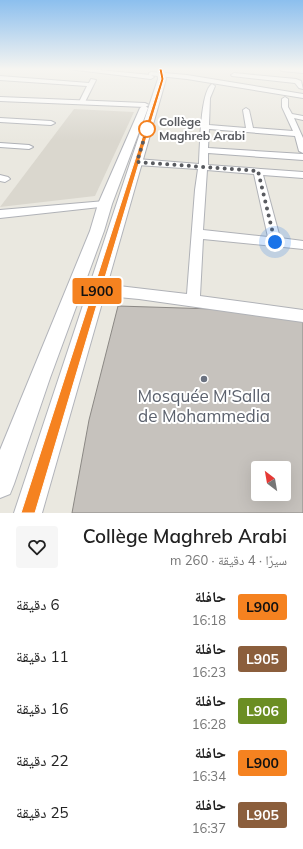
<!DOCTYPE html>
<html lang="ar">
<head>
<meta charset="utf-8">
<style>
	:root { --surface:#fff; --page:#f6f6f6; --text:#222; --muted:#767676 }
	body { margin:0; font-family:Mulish,"Noto Naskh Arabic",sans-serif; background:var(--page); color:var(--text); direction:rtl; height:100vh; display:flex; flex-direction:column; font-size:15px; white-space:nowrap }
	* { box-sizing:border-box; margin:0 }
	p { font-size:13px; color:var(--muted) }
	.icon { flex:none; width:22px; height:22px; fill:none; stroke:currentColor; stroke-width:2; stroke-linecap:round; stroke-linejoin:round }
	.map { position:relative; height:513px; overflow:hidden; direction:ltr }
	.side { display:flex; flex-direction:column; background:var(--surface); flex:1 }
	.side>* { flex:none }
	.badge { padding:0 8px; border-radius:3px; font-size:14px; line-height:26px }
	.needle { width:26px; rotate:329deg }
	.buttons { position:absolute; left:251px; top:461px; display:grid; gap:8px }
	.buttons a { display:grid; place-items:center; width:40px; height:40px; border-radius:4px; background:var(--surface); box-shadow:0 4px 16px #0002; font-size:20px }
	.you { position:absolute; width:20px; height:20px; margin:-10px; border:3px solid #fff; border-radius:50%; background:#1a73e8; box-shadow:0 0 0 6px #1a73e833 }
	.map>.badge { position:absolute; translate:-50% -50%; box-shadow:0 0 0 2px #fff }
	.round { display:grid; place-items:center; flex:none; width:42px; height:42px; border-radius:4px; background:var(--page) }
	.overview { display:flex; align-items:center; justify-content:space-between; height:68px; padding:0 16px }
	h1 { font-size:19px; font-weight:600; line-height:30px }
	ul { padding:0; list-style:none }
	li { display:flex; align-items:center; gap:12px; height:52px; padding:0 16px }
	li div { flex:1 }
	li b { display:block; font-size:15px }
	li em { font-style:normal }
	li .badge { min-width:44px; font-weight:700; text-align:center }
	.map>svg:first-child { display:block }
</style>
</head>
<body>
<div class="map">
<svg width="303" height="513" viewBox="0 0 303 513">
	<rect width="100%" height="100%" fill="#eae8e0"/>
	<polygon fill="#dad7ce" points="74,109 134,112 95,196 0,207"/>
	<path fill="#c6c2bd" stroke="#8b8884" fill-rule="evenodd" d="M118 306 214 309 303 321V513H72L89 420ZM258 468H284V494H258Z"/>
	<g fill="none" stroke-linecap="round" stroke-linejoin="round">
		<defs>
			<g id="minor">
				<polygon points="68,69 89,69 151,75 154,77 151,79"/>
				<polygon points="280,69 303,69 303,73 282,71"/>
				<polygon points="234,73 296,79 301,81 303,89 299,88 295,83 232,76 231,75"/>
				<polygon points="0,76 89,83 91,79 96,80 85,102 82,104 79,102 87,86 0,80"/>
				<path d="M212 84 215 86 210 98 209 125 246 128 243 110 246 108 249 110 253 128 293 131 282 107V99L285 97 288 99V107L292 114 303 116V120L294 118 303 138V153L299 151 295 136 209 129 208 148 303 154V160L208 153V165L303 172V178L263 175 280 238 303 241V249L203 239 200 296 303 310V322L139 299 76 293 71 291 69 287 71 283 76 281 187 294 195 190 198 169 137 165 133 162 137 159 199 164C200 149 200 91 212 84ZM207 170 254 174 268 237 203 230Z"/>
				<polygon points="0,118 51,121 55,123 51,125 0,122"/>
				<polygon points="0,143 29,145 33,147 29,149 0,147"/>
				<polygon points="0,175 8,177 10,179 5,182 0,181"/>
				<polygon points="105,201 109,202 110,204 109,206 0,218 0,210"/>
			</g>
			<g id="tertiary">
				<polygon points="151,72 187,75 303,94 303,98 187,79 149,75 149,73"/>
				<polygon points="0,97 145,103 149,105 145,107 0,101"/>
			</g>
			<g id="secondary">
				<polygon points="157,69 164,69 166,79 42,513 14,513 158,79"/>
				<polygon points="144,105 148,108 112,204 104,231 50,378 14,484 10,494 0,498 0,450 90,231 98,204 140,108"/>
			</g>
		</defs>
		<use href="#minor" stroke="#b0b2b7" stroke-width="2"/>
		<use href="#tertiary" stroke="#b0b2b7" stroke-width="2"/>
		<use href="#secondary" stroke="#b2b4ba" stroke-width="2"/>
		<use href="#minor" fill="#fff" fill-rule="evenodd"/>
		<use href="#tertiary" fill="#fff" fill-rule="evenodd"/>
		<use href="#secondary" fill="#fff" fill-rule="evenodd"/>
	</g>
	<linearGradient id="sky" x2="0" y2="1"><stop stop-color="#8cbfee"/><stop offset="0.49" stop-color="#f6f5f1"/><stop offset="1" stop-color="#f6f5f1" stop-opacity="0"/></linearGradient>
	<rect width="303" height="141" fill="url(#sky)"/>
	<polygon fill="#f58220" stroke="#fff" points="159,69 162,69 164,79 35,513 21,513 161,79"/>
	<g fill="none" stroke-linecap="round" stroke-linejoin="round">
		<polyline stroke="#595b60" stroke-width="4" stroke-dasharray="0 7.2" points="147,129 137,162 258,171 275,242"/>
	</g>
	<circle fill="#fff" stroke="#f58220" stroke-width="2" cx="147" cy="129" r="8"/>
	<circle fill="#6b7280" stroke="#fff" stroke-width="1.5" cx="204" cy="379" r="4"/>
	<g text-anchor="middle" stroke-width="4" stroke-linejoin="round" paint-order="stroke">
		<g font-size="12" font-weight="bold" fill="#595b60" stroke="#fff" text-anchor="start">
			<text x="159" y="126">Collège<tspan x="159" dy="14">Maghreb Arabi</tspan></text>
		</g>
		<g font-size="17" fill="#5b616d" stroke="#fff">
			<text x="204" y="402">Mosquée M'Salla<tspan x="204" dy="20">de Mohammedia</tspan></text>
		</g>
	</g>
</svg>
<div class="buttons">
<a><svg class="needle" viewBox="-14 -14 28 28"><path d="M0-13l5 13h-10z" fill="#e53935"/><path d="M0 13l5-13h-10z" fill="#767676"/></svg></a>
</div>
<div class="you" style="left:275px;top:242px"></div>
<b class="badge" style="left:97px;top:291px;background:#f58220;color:#111">L900</b>
</div>
<section class="side">
<div class="overview"><div><h1>Collège Maghreb Arabi</h1><p>سيرًا · 4 دقيقة · 260 m</p></div><a class="round"><svg class="icon" aria-label="heart" viewBox="0 0 24 24"><path d="M12 20l-8-8c-3-5 5-10 8-4 3-6 11-1 8 4z"/></svg></a></div>
<ul>
<li><span class="badge" style="background:#f58220;color:#111">L900</span><div><b>حافلة</b><p>16:18</p></div><em>6 دقيقة</em></li>
<li><span class="badge" style="background:#8b5e3c;color:#fff">L905</span><div><b>حافلة</b><p>16:23</p></div><em>11 دقيقة</em></li>
<li><span class="badge" style="background:#6b8e23;color:#fff">L906</span><div><b>حافلة</b><p>16:28</p></div><em>16 دقيقة</em></li>
<li><span class="badge" style="background:#f58220;color:#111">L900</span><div><b>حافلة</b><p>16:34</p></div><em>22 دقيقة</em></li>
<li><span class="badge" style="background:#8b5e3c;color:#fff">L905</span><div><b>حافلة</b><p>16:37</p></div><em>25 دقيقة</em></li>
</ul>
</section>
</body>
</html>
